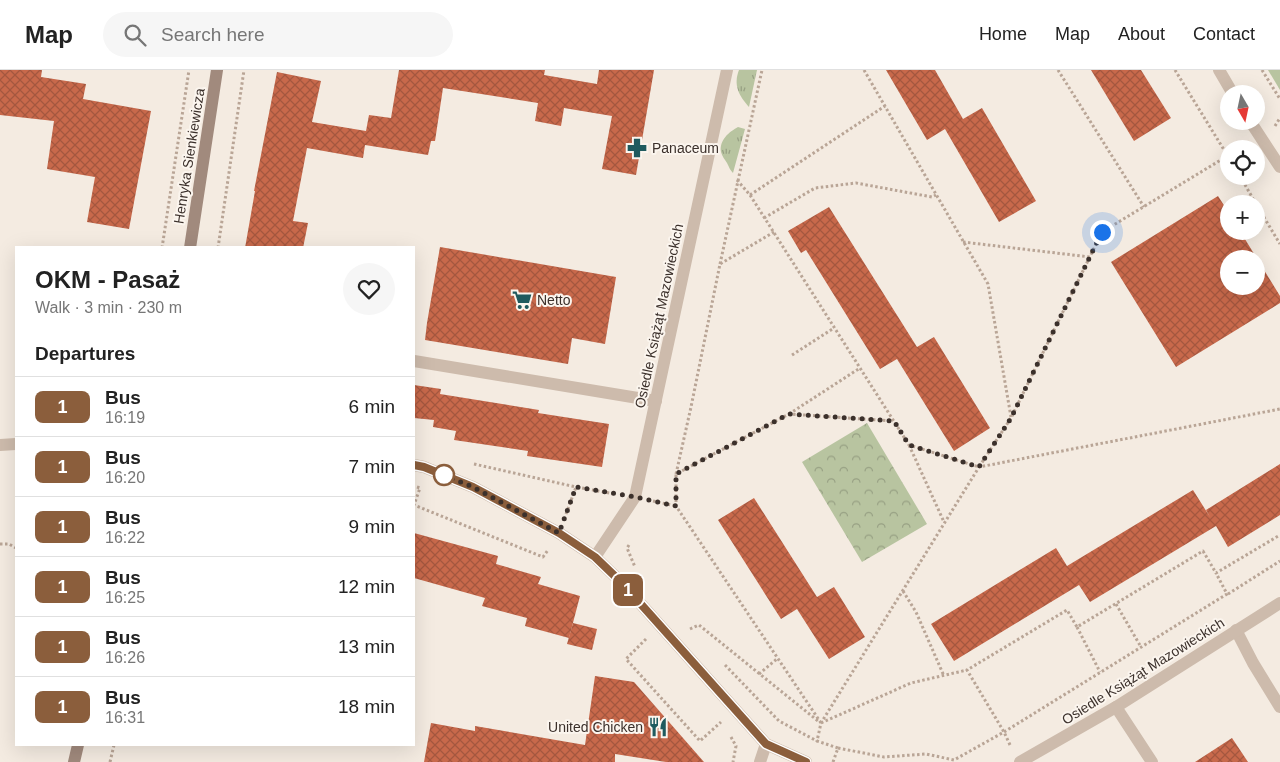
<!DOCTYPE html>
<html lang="en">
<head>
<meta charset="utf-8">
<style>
	:root { --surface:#fff; --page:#f6f6f6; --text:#222; --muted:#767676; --line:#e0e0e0 }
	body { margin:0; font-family:Helvetica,sans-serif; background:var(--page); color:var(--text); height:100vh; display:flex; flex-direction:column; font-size:19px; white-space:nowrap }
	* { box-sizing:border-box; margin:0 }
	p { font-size:16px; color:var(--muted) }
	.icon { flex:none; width:28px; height:28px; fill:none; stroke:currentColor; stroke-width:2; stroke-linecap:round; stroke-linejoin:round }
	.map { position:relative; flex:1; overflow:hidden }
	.sheet { position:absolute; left:15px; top:176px; width:400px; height:500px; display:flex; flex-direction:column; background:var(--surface); border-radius:0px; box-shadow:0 5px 20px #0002 }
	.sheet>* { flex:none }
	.badge { padding:0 10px; border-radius:8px; font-size:18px; line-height:32px }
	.needle { width:32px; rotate:171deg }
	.controls { position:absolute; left:1220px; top:15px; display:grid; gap:10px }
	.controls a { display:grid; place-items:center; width:45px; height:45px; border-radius:50%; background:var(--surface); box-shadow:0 5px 20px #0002; font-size:25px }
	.you { position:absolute; width:25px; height:25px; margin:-12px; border:4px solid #fff; border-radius:50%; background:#1a73e8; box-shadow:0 0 0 8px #1a73e833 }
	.map>.badge { position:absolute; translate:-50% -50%; box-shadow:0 0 0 2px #fff }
	h2 { padding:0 20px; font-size:19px; line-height:45px }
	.round { display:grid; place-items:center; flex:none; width:52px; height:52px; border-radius:26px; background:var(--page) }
	.overview { display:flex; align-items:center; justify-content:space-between; height:85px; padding:0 20px }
	h1 { font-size:24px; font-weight:700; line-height:38px }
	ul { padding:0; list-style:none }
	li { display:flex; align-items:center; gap:15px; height:60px; padding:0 20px; border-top:1px solid var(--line) }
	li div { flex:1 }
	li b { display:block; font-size:19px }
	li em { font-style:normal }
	li .badge { min-width:55px; font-weight:700; text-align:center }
	header { display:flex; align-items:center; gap:30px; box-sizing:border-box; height:70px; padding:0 25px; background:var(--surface); border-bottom:1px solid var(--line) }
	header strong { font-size:24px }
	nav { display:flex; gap:28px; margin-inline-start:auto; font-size:18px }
	.search { width:350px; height:45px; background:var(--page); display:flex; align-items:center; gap:12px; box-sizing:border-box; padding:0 18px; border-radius:28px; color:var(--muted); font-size:19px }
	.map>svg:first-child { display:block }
</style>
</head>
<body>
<header>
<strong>Map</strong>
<div class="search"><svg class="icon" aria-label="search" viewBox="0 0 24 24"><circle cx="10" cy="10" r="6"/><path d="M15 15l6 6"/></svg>Search here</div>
<nav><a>Home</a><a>Map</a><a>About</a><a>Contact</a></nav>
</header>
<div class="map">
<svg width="1280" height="692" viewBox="0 0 1280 692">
	<defs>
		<pattern id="grass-tufts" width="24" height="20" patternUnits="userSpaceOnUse" patternTransform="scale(1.25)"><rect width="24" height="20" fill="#b8c4a0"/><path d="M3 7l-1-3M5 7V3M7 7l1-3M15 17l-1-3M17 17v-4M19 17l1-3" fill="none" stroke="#97a083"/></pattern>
		<pattern id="park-crowns" width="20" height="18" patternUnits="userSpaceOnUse" patternTransform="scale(1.25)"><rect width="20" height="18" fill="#b8c4a0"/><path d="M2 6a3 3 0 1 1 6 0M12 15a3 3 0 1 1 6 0" fill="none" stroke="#97a083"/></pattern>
		<pattern id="building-cross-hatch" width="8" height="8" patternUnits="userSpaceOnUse" patternTransform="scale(1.25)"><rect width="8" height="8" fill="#c8694b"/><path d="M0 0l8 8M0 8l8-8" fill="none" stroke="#a4573f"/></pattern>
	</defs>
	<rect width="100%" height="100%" fill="#f4ebe1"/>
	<g fill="url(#grass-tufts)">
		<path d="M739 0H757L749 37C739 26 733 15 739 0Z"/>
		<polygon points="1268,0 1280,0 1280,20"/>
		<path d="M738 57 745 59 733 103C730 100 729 97 727 93 725 90 722 86 721 82 719 70 729 62 738 57Z"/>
	</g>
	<polygon fill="url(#park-crowns)" points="867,353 927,454 862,492 802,392"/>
	<g fill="url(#building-cross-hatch)" fill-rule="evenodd">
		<polygon points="0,0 42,0 41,7 86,14 83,29 151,41 129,159 87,152 95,107 47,99 54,51 0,45"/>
		<polygon points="399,0 545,0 544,5 597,14 599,0 654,0 636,105 602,99 612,46 564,38 561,56 535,51 538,33 443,18 435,71 431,71 428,85 365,75 363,88 307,78 293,151 308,153 303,178 245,178 255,121 254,121 277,2 321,11 312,52 366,61 369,45 391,48"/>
		<polygon points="886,0 935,0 963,49 982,38 1036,131 999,152 945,59 927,70"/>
		<polygon points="1091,0 1141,0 1171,48 1134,71"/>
		<path d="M1218 126 1229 143V161H1240L1280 226V233L1176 297 1111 192ZM1229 189H1256V216H1229Z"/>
		<polygon points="829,137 917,277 934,267 990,358 954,381 897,289 880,299 806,180 801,183 788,161"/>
		<polygon points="440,177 616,207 605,274 572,268 568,294 425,270 427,253"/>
		<polygon points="414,315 441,319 440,324 539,340 538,343 609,354 602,397 527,386 528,381 454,370 456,361 433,357 434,350 414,348"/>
		<polygon points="1280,394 1280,445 1228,477 1216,456 1090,532 1079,515 954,591 931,554 1056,478 1067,496 1193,420 1210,447 1206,440"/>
		<polygon points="754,428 817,527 834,517 865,567 829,589 797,539 781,549 718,450"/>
		<polygon points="414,463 498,486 496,494 541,507 538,514 580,526 569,568 525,556 527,548 482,536 485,528 414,508"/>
		<polygon points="573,553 597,559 592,580 567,574"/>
		<polygon points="595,606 634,612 704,692 666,692 615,684 615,692 424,692 431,653 475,661 475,656 585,675"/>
		<polygon points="1232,668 1248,692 1195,692"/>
	</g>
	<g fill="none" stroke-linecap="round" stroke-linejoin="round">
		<g stroke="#b9a596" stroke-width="3" stroke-dasharray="2.5 2.5" stroke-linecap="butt">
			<polyline points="864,0 988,214 1011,347"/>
			<polyline points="1058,0 1144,137"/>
			<polyline points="1175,0 1229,88"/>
			<polyline points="1262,0 1280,29"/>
			<polyline points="1275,56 1280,48"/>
			<polyline points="1240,106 1256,134"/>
			<polyline points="737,110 750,125 909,375 979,397 1011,348 1102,162 1229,85"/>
			<polyline points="750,125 885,36"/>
			<polyline points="1256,134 1280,174"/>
			<polyline points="764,148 815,118 856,113 932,127 936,125"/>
			<polyline points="963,172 1090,187"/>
			<polyline points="162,178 189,0"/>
			<polyline points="218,178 244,0"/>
			<polyline points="720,194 762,0"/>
			<polyline points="792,285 834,258"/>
			<polyline points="789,344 860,298"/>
			<polyline points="909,375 944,452"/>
			<polyline points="474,394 576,417"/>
			<polyline points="676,404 691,337 720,194 774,162"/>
			<polyline points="417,417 420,418 414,435 543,487 548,480"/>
			<polyline points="653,431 676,436"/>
			<polyline points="566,444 576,417 615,424"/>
			<polyline points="0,474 9,474 16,478"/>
			<polyline points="629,475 627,478 635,497"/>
			<polyline points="903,521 916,542 944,606"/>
			<polyline points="1228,524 1280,491"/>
			<polyline points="1116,534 1141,577"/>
			<polyline points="1077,557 1100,602"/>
			<polyline points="690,559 699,555 818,651"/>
			<polyline points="646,569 626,589 700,671 721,652"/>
			<polyline points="725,595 779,651 817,671"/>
			<polyline points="759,604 778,588"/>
			<polyline points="821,653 676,436 676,404 789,344 893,351"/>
			<polyline points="821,653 911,613 967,600"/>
			<polyline points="731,667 736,676 733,692"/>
			<polyline points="1010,675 1004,662 967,600 1067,540 1077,557 1203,481 1216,503 1280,465"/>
			<polyline points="838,678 884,687 926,684 954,690 1004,662 1227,524 1216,503"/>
			<polyline points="110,692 114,675"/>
			<polyline points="833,692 838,678 817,671 821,653 979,397 1280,339"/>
		</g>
		<g stroke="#cdbbac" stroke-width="12">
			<polyline points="414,291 656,331"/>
			<polyline points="1236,560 1253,593 1280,637"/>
			<polyline points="1116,637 1152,692"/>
		</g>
		<g stroke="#cdbbac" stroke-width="12">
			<polyline points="1219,0 1233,24"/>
			<polyline points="1250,51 1280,97"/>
			<polyline points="0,375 16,374"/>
			<polyline points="414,395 424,397 473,417 559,463 595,487 622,513 766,674 806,692"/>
			<polyline points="595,487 635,427 727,0"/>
			<polyline points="760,692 766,674"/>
			<polyline points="1020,692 1116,637 1280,533"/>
		</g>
		<g stroke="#a18a7d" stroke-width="12">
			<polyline points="190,178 217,0"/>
			<polyline points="74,692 78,675"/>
		</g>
	</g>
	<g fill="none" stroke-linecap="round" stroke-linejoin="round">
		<defs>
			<polyline id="line" points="414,395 424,397 473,417 559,463 595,487 622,513 766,674 806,692"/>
		</defs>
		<use href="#line" stroke="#fff" stroke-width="11"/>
		<use href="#line" stroke="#8b5e3c" stroke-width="8"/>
		<polyline stroke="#3b302b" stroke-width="5" stroke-dasharray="0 9" points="444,405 473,417 559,463 576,417 635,427 676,436 676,404 789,344 894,351 909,375 979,397 1011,348 1102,162"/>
	</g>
	<defs>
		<symbol id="pharmacy-bare" viewBox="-9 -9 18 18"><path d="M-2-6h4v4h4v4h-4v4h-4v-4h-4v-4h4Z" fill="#1f5a5e" stroke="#fbf5ee" stroke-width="2.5" paint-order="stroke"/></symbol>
		<symbol id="supermarket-bare" viewBox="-9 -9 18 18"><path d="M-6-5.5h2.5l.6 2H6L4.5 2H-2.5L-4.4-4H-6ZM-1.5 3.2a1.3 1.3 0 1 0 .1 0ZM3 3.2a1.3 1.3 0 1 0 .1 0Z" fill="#1f5a5e" stroke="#fbf5ee" stroke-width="2.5" paint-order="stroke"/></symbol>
		<symbol id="restaurant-bare" viewBox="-9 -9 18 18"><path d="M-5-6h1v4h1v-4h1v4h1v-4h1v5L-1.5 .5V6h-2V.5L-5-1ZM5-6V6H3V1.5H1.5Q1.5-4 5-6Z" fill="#1f5a5e" stroke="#fbf5ee" stroke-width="2.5" paint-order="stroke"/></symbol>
	</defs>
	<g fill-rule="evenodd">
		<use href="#pharmacy-bare" x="623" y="64" width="28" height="28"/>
		<use href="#supermarket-bare" x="508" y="216" width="28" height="28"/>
		<use href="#restaurant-bare" x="644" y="643" width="28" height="28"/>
	</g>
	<circle fill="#fff" stroke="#8b5e3c" stroke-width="2.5" cx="444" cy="405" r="10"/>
	<g text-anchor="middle" stroke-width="4" stroke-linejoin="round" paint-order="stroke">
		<g font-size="14" fill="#3b302b" stroke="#fbf5ee" text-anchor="start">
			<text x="652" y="83">Panaceum</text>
			<text x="537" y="235">Netto</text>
			<text x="643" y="662" text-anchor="end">United Chicken</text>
		</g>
		<g font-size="14" fill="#3b302b" stroke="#fbf5ee">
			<text transform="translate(189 86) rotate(-81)" y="5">Henryka Sienkiewicza</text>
			<text transform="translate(659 246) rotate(-78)" y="5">Osiedle Książąt Mazowieckich</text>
			<text transform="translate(1143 601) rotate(-32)" y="5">Osiedle Książąt Mazowieckich</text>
		</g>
	</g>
</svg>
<div class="controls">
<a><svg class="needle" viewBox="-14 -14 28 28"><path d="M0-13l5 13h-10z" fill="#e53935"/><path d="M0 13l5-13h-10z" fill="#767676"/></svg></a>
<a><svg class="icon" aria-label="locate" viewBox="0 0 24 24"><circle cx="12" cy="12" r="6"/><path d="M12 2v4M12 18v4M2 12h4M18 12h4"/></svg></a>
<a>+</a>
<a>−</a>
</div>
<div class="you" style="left:1102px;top:162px"></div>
<b class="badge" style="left:628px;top:520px;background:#8b5e3c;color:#fff">1</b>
<section class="sheet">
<div class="overview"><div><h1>OKM - Pasaż</h1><p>Walk · 3 min · 230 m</p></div><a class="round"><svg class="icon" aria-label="heart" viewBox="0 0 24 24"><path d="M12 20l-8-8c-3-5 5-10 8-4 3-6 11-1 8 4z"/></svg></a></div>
<h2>Departures</h2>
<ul>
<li><span class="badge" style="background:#8b5e3c;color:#fff">1</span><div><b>Bus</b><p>16:19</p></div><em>6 min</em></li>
<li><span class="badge" style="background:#8b5e3c;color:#fff">1</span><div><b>Bus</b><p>16:20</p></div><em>7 min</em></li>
<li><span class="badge" style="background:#8b5e3c;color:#fff">1</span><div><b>Bus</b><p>16:22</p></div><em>9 min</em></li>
<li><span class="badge" style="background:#8b5e3c;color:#fff">1</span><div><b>Bus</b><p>16:25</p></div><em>12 min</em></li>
<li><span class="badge" style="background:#8b5e3c;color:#fff">1</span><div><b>Bus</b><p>16:26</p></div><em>13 min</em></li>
<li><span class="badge" style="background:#8b5e3c;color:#fff">1</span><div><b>Bus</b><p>16:31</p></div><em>18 min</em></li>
</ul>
</section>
</div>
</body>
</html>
